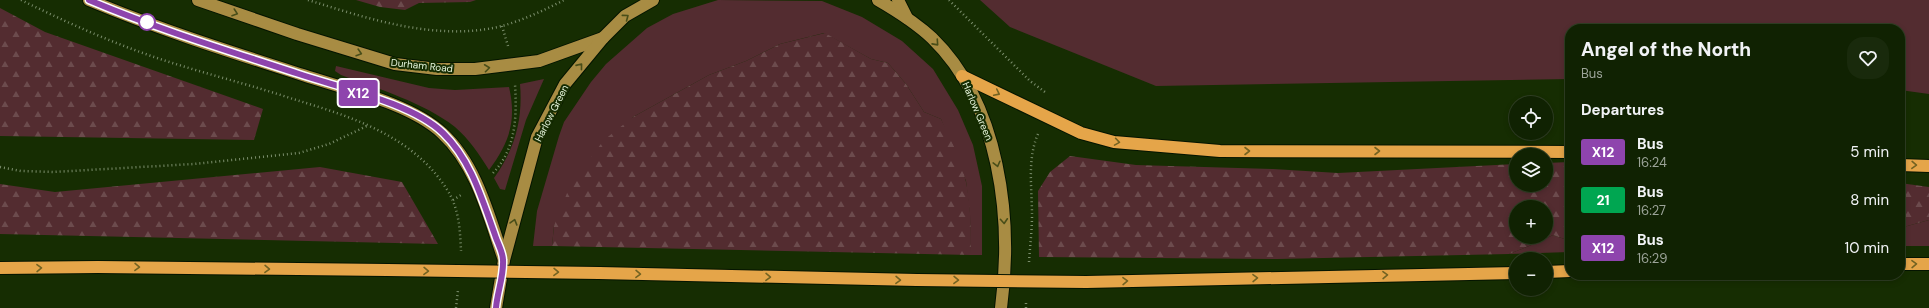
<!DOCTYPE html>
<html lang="en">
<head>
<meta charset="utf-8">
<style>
	:root { --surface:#102202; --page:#192a0c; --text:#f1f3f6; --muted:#9ca499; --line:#303f24 }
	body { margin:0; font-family:"DM Sans",sans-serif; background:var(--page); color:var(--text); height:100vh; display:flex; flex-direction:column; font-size:15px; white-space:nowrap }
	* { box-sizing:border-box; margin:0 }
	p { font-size:13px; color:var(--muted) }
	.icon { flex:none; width:22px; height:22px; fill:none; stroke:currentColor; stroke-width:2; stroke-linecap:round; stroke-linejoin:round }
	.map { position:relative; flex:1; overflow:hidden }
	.drawer { position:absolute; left:1565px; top:24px; width:340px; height:256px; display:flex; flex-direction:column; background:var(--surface); border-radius:16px; box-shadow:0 2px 6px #0003,0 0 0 1px var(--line) }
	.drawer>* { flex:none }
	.badge { padding:0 8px; border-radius:3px; font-size:14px; line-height:26px }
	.buttons { position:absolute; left:1509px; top:96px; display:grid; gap:8px }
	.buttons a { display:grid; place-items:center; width:44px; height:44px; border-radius:50%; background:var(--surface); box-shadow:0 2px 6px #0003,0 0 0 1px var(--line); font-size:20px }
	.map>.badge { position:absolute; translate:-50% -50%; box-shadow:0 0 0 2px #fff }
	h2 { padding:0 16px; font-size:15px; line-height:36px }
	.round { display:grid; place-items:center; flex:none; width:42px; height:42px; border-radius:16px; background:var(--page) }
	.head { display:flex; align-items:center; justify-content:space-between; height:68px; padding:0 16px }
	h1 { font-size:19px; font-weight:800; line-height:30px }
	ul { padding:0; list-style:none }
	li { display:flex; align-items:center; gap:12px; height:48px; padding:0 16px }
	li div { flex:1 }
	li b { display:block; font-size:15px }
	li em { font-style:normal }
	li .badge { min-width:44px; font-weight:700; text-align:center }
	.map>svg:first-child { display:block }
</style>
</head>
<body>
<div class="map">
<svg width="1929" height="308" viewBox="0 0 1929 308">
	<defs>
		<pattern id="forest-firs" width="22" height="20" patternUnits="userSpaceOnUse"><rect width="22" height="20" fill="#532c30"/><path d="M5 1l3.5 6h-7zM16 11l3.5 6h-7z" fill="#6c4b4d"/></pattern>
	</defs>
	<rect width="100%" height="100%" fill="#162d02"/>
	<g fill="#532c30">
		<polygon points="718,0 822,1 862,17 902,41 933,69 958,110 973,145 982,186 982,255 971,255 970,215 966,181 941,119 924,112 906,84 888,63 871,59 824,33 780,44 746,61 709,75 633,117 554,226 552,246 533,246 537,211 559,136 564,122 591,82 606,64 647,28 673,14"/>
		<polygon points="980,0 1929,0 1929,94 1900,90 1900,29 1570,29 1570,79 1156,86 1010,27"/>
		<path d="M336 66 429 88 455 90 509 87C517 121 509 143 489 170 479 154 469 139 455 127 425 103 376 88 341 75L335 71Z"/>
		<path d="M544 79 526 120 505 190 500 189 494 178C515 149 523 119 520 84Z"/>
		<polygon points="1929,220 1929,246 1900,246 1900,228"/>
		<polygon points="1553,235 1570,241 1570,252 1509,254 1534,244"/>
	</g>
	<g fill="url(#forest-firs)" fill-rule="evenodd">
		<polygon points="356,0 476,0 470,2 419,3 405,10 380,7"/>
		<polygon points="0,8 45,32 263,109 254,140 0,136"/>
		<path d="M825 33 871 59 888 63 906 84 924 112 941 119C951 139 961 160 966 182 971 206 971 231 971 255L552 246 554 226 571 183 604 140 633 117 709 75 746 61 780 44Z"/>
		<path d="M1070 156 1136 165 1273 169 1338 173 1516 164V185H1546V163L1570 162V241L1553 235 1534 244 1509 254 1277 259 1039 257 1038 191 1050 172ZM1516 207H1546V237H1516Z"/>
		<polygon points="320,167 402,182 438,244 0,234 0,184 55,192"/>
		<polygon points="1900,183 1929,187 1929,220 1900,228"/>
	</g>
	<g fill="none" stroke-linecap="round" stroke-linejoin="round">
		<defs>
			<g id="major">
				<path d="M89 0C158 29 231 52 303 75 345 89 410 103 442 133 477 165 489 217 504 260"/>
				<polyline points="198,0 297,34 395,64 437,69 475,69 539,61 603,38"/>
				<path d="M878 0C897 11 916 23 932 38 1000 104 1013 219 1001 308"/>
				<polyline points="898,0 907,18"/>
				<polyline points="496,308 504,260 537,137 565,84 603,38 625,16 653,0"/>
			</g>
			<g id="highway">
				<polyline points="962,76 1081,133 1114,142 1220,151 1570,152"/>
				<polyline points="1900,165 1929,166"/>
				<polyline points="1900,264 1929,264"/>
				<polyline points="0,268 98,267 387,270"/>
				<polyline points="1546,272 1570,271"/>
				<polyline points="599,273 917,280"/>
				<polyline points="1086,282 1516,273"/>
			</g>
		</defs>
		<use href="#major" stroke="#041400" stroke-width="14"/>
		<use href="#highway" stroke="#041400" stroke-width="14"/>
		<g stroke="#7b8e6c" stroke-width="2.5" stroke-dasharray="1 3" stroke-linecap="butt">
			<path d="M21 0C66 22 110 42 157 58 202 73 248 84 293 99 349 116 412 135 446 188 459 207 460 229 461 251"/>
			<path d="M308 0C369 19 438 42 502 26 523 20 545 10 564 0"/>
			<polyline points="949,0 1030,81 1045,92"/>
			<polyline points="502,26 508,46"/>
			<polyline points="0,167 21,171 53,172 194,164 299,153 329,144 369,125"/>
			<path d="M493 173C516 149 517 117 515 84"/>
			<polyline points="453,200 461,195"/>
			<path d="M1029 262C1030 246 1032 230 1032 215 1032 188 1027 159 1038 134"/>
			<polyline points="456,308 458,290"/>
			<polyline points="1026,308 1026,301"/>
		</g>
		<use href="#major" stroke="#a88c43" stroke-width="12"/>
		<use href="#highway" stroke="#e5a549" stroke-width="12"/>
		<defs>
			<g id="highway-bridge">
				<polyline points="387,270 599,273"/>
				<polyline points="917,280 1086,282"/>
			</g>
		</defs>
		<use href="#highway-bridge" stroke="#041400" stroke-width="14" stroke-linecap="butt"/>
		<use href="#highway-bridge" stroke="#e5a549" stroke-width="12"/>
	</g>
	<defs><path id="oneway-chevron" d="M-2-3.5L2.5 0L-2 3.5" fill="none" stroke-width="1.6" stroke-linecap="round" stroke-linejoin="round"/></defs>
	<g stroke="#494e19">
		<use href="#oneway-chevron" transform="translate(235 13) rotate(19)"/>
		<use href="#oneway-chevron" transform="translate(626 17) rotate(-37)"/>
		<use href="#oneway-chevron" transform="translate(936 43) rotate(48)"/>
		<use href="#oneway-chevron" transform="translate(359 53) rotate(17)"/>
		<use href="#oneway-chevron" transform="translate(580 66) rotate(-51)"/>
		<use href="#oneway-chevron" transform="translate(487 68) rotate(-7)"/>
		<use href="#oneway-chevron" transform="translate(997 164) rotate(76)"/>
		<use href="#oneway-chevron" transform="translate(1004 221) rotate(86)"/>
		<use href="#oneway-chevron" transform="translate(514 222) rotate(-74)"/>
	</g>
	<g stroke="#736322">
		<use href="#oneway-chevron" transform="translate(997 93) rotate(26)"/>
		<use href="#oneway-chevron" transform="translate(1117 142) rotate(9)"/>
		<use href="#oneway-chevron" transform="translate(1247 151)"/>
		<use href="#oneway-chevron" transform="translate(1377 151)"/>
		<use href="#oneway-chevron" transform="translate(1914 165) rotate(2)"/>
		<use href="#oneway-chevron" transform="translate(1914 264) rotate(-1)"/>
		<use href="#oneway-chevron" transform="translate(137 267) rotate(1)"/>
		<use href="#oneway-chevron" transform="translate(39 268) rotate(-1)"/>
		<use href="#oneway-chevron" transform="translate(267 269) rotate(1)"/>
		<use href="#oneway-chevron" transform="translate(426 271) rotate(1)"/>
		<use href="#oneway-chevron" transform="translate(556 272) rotate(1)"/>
		<use href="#oneway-chevron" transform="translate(638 274) rotate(1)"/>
		<use href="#oneway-chevron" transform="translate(1385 275) rotate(-1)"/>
		<use href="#oneway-chevron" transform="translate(768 277) rotate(1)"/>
		<use href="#oneway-chevron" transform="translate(1255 278) rotate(-1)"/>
		<use href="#oneway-chevron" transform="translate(898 280) rotate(1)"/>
		<use href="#oneway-chevron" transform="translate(956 280) rotate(1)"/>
		<use href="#oneway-chevron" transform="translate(1125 281) rotate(-1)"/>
	</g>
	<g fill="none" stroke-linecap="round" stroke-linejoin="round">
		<defs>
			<path id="line" d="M89 0C157 29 229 51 299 74 341 88 412 103 443 133 471 160 482 199 495 235 497 242 503 252 503 260 504 276 497 293 496 308"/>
		</defs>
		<use href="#line" stroke="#fff" stroke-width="9"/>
		<use href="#line" stroke="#8e44ad" stroke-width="6"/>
	</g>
	<circle fill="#fff" stroke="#8e44ad" stroke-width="2" cx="147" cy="22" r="8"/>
	<g text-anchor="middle" stroke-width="4" stroke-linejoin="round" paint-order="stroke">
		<g font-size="10" fill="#e6f5dc" stroke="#162d02">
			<text transform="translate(422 65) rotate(6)" y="4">Durham Road</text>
			<text transform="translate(978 111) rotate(67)" y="4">Harlow Green</text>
			<text transform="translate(551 113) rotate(-63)" y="4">Harlow Green</text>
		</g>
	</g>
</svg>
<div class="buttons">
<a><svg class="icon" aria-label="locate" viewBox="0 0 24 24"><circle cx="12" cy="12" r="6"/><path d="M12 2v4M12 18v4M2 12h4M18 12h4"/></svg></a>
<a><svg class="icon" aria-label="layers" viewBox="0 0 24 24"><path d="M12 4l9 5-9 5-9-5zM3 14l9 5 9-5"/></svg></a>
<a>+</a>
<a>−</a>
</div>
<b class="badge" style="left:358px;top:93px;background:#8e44ad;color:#fff">X12</b>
<section class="drawer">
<div class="head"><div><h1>Angel of the North</h1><p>Bus</p></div><a class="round"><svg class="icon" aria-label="heart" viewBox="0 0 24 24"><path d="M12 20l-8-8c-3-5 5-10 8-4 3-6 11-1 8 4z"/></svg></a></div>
<h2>Departures</h2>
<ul>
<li><span class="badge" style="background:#8e44ad;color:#fff">X12</span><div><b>Bus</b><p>16:24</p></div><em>5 min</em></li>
<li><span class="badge" style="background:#00a651;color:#fff">21</span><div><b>Bus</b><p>16:27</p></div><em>8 min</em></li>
<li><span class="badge" style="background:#8e44ad;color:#fff">X12</span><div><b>Bus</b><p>16:29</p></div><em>10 min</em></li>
</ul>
</section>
</div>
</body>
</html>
